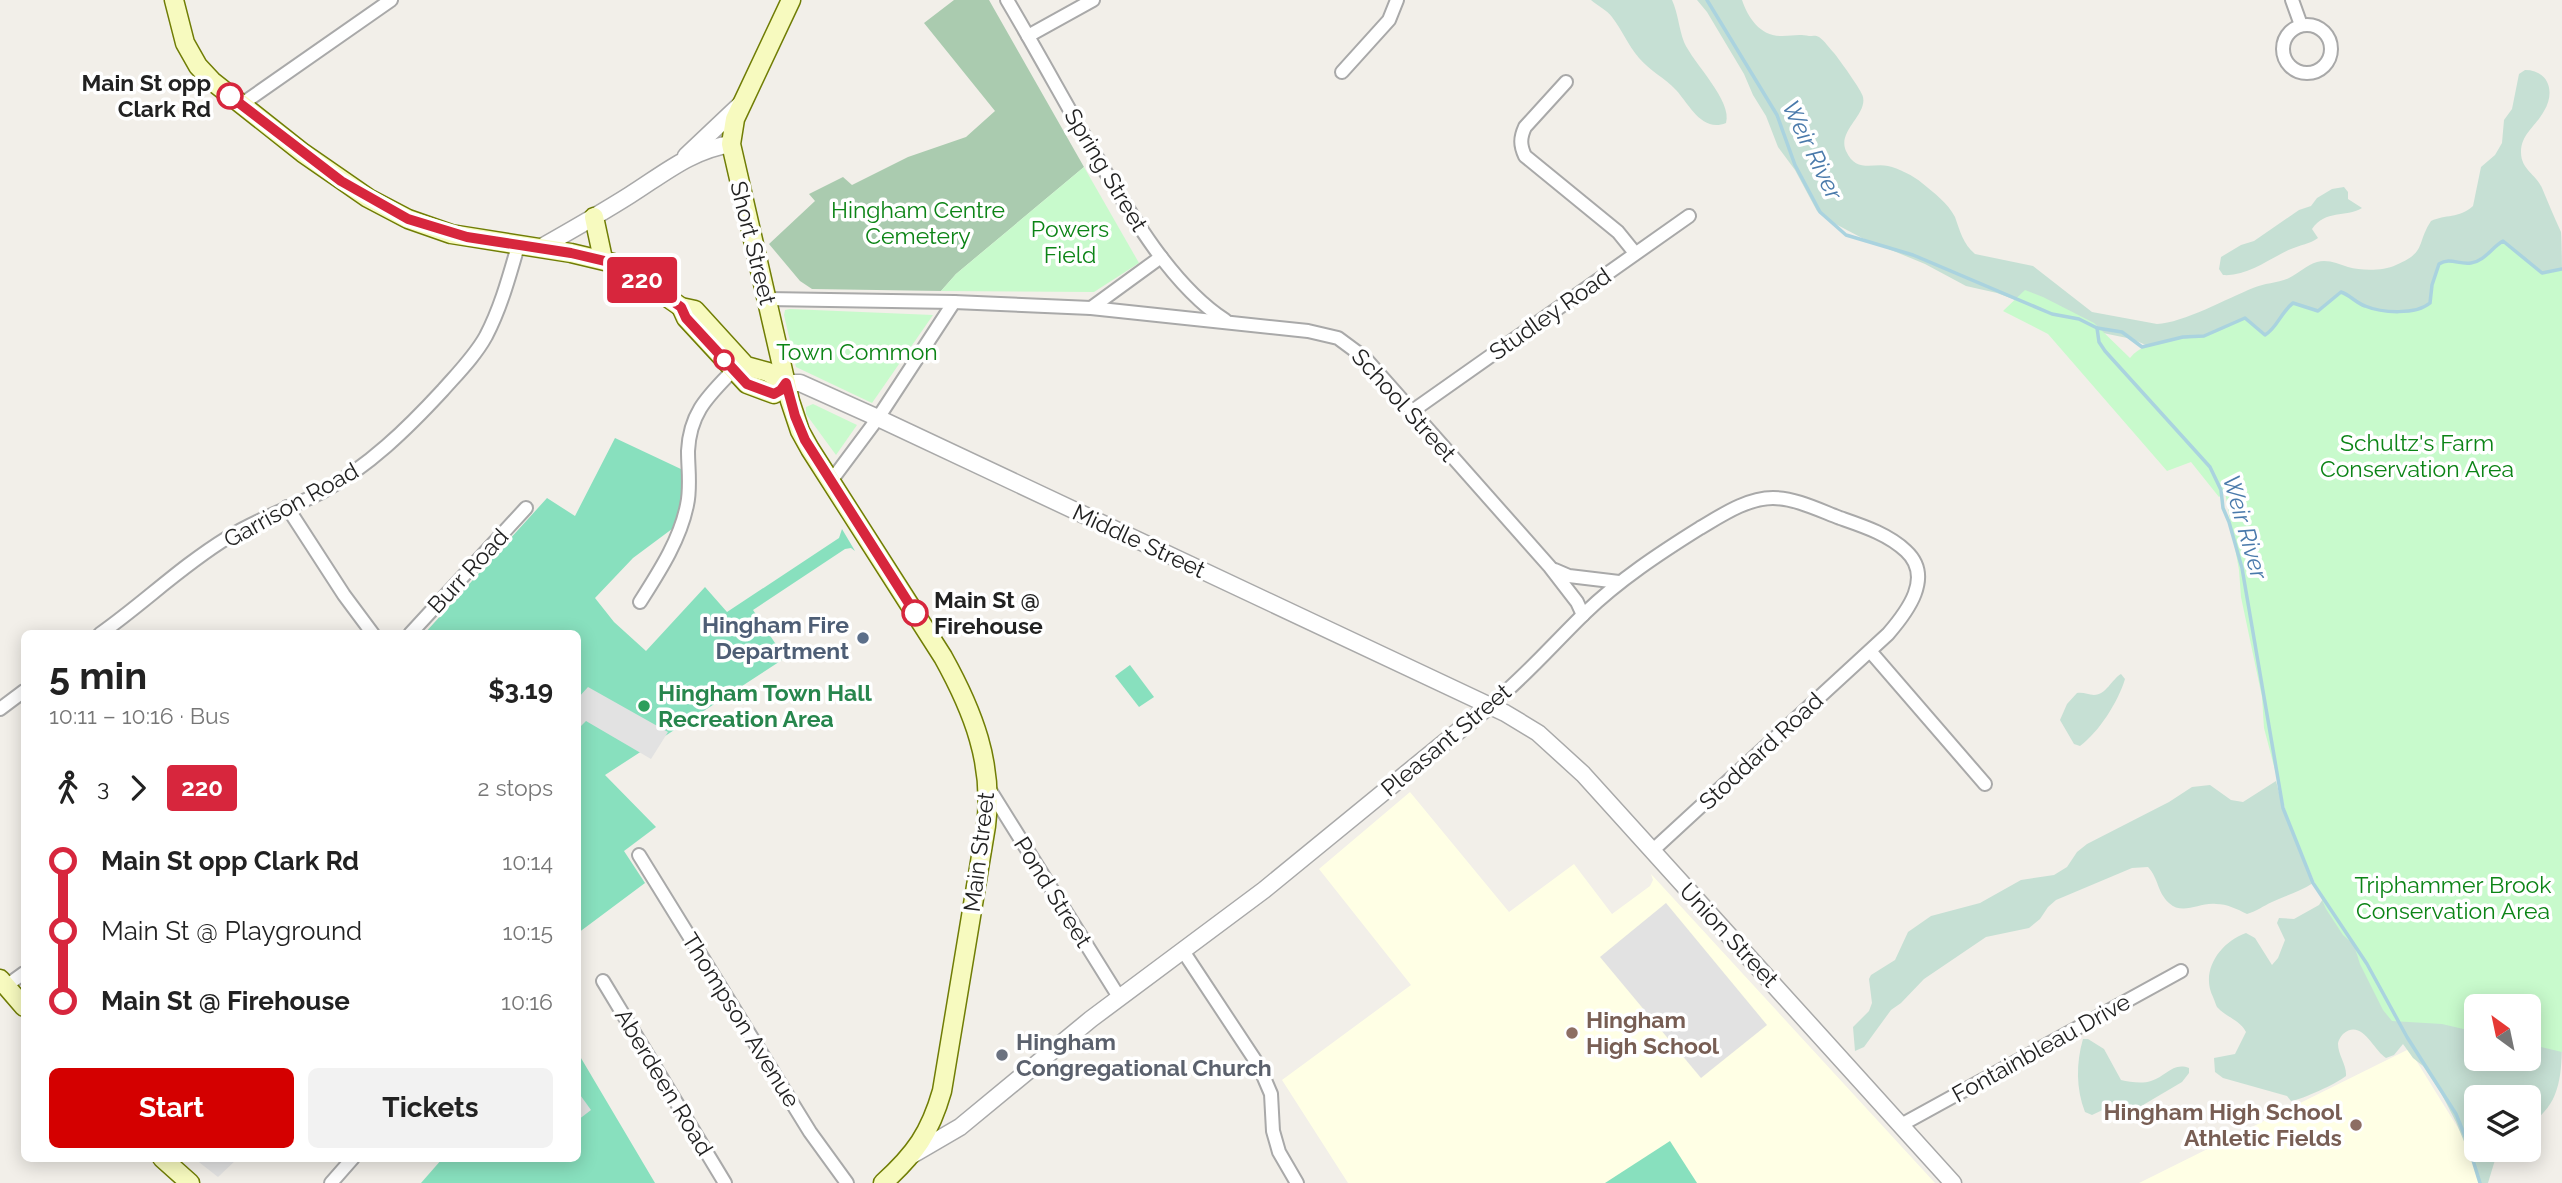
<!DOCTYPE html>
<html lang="en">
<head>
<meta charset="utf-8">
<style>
	:root { --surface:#fff; --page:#f2f2f2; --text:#222; --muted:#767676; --accent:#d40000 }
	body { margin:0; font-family:Raleway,sans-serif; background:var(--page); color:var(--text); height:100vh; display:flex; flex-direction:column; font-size:26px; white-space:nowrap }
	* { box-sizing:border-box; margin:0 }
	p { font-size:23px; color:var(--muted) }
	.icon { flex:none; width:38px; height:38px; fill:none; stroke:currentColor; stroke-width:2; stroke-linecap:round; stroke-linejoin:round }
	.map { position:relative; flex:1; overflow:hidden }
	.details { position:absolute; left:21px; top:630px; width:560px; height:532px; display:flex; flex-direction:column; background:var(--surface); border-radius:10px; box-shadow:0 4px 18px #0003 }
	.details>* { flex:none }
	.badge { padding:0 14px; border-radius:5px; font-size:24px; line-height:46px }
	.needle { width:46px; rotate:327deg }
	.tools { position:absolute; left:2464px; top:994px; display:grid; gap:14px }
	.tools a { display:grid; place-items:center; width:77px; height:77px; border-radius:10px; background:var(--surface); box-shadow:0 4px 18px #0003; font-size:35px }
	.map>.badge { position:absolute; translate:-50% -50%; box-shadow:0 0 0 4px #fff }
	.legs { display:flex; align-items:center; gap:10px; height:77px; padding:0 28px; font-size:23px }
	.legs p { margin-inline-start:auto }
	.headline { display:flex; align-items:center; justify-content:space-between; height:119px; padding:0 28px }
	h1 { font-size:38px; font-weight:700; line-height:52px }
	.primary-button { display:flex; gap:14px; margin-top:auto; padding:14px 28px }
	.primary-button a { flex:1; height:80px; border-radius:10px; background:var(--accent); color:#fff; font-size:28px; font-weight:700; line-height:80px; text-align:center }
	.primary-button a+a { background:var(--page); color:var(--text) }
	ul { padding:0 28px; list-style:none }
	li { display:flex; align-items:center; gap:24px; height:70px; font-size:26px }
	li i { display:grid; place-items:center; width:10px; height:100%; margin:0 9px; background:currentColor }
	li i::after { content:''; width:18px; height:18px; margin:-9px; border:5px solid; border-radius:50%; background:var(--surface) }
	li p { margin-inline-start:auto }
	li:first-child i { background:linear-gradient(#0000 50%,currentColor 0) }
	li:last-child i { background:linear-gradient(currentColor 50%,#0000 0) }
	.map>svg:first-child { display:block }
</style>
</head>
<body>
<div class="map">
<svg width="2562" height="1183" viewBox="0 0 2562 1183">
	<rect width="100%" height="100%" fill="#f2efe9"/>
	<g fill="#ffffe5">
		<polygon points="1410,792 1509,912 1574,864 1612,914 1650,886 1653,880 1651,874 1935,1183 1348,1183 1282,1080 1411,985 1319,869"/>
		<polygon points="2409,1049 2463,1136 2482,1183 2139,1183"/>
	</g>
	<g fill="#c6e0d4">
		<path d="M1591 0H1672C1678 13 1679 29 1684 42 1693 63 1733 101 1726 123 1702 133 1689 104 1676 90 1665 78 1650 71 1639 58 1628 45 1622 30 1612 17 1607 10 1598 6 1591 0Z"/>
		<path d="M1697 0H1742C1748 18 1761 37 1782 36 1793 36 1798 34 1809 36 1812 36 1816 35 1819 37 1824 40 1830 49 1834 53 1838 58 1863 92 1863 97 1867 115 1837 131 1846 151 1856 173 1872 163 1888 166 1898 168 1914 176 1922 183 1933 192 1948 203 1955 217 1960 231 1963 244 1975 254L2033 266 2092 312 2157 324C2183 323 2228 298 2253 288 2264 283 2278 283 2289 278 2299 273 2307 265 2317 262 2328 259 2338 264 2348 267 2362 271 2383 271 2396 265 2427 252 2416 244 2431 221 2445 214 2459 219 2473 206L2481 167 2495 155 2502 143 2504 120 2512 109 2519 74 2525 70C2548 70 2556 91 2544 111 2536 126 2521 134 2521 152 2521 170 2536 174 2542 188 2548 202 2554 217 2561 232 2562 243 2562 276 2562 291L2539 279 2536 268 2532 264 2501 316 2148 346 2132 339 2103 333 1997 293 1966 286 1925 264 1862 238 1826 219 1817 211 1795 170 1778 147 1766 116 1753 95 1744 74 1707 12Z"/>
		<path d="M2344 187 2348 192V199L2362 208C2345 218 2326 209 2312 229L2318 238C2310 244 2300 245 2291 249 2270 258 2247 277 2223 275L2219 269 2221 257 2241 245 2254 241 2299 210 2311 206 2317 198 2332 189Z"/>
		<path d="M2121 674 2125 679C2118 702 2099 732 2080 746L2074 744 2060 720 2067 704 2077 693C2084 692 2088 695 2094 695 2106 695 2112 679 2121 674Z"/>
		<path d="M2276 781 2283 808 2313 883C2300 892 2286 895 2272 902 2263 906 2257 911 2247 914 2237 909 2227 904 2216 904 2199 902 2183 916 2169 903 2157 892 2159 879 2148 867L2132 868 2056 900 2048 907 2040 919 2029 928 1986 937 1924 979 1901 1003 1891 1010 1864 1047 1855 1051 1853 1027 1869 1011 1872 1003 1869 979 1871 975 1895 960 1908 932 1931 916 1980 903 2021 880 2054 875 2067 867 2077 852 2087 844 2169 802 2192 787 2210 785 2231 800 2243 802Z"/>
		<path d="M2323 899 2476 1006V1059H2529V1025L2562 1032C2562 1072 2562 1105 2529 1124V1097H2476V1150H2498L2488 1183H2481L2456 1122 2440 1091 2423 1066 2413 1058 2403 1044 2394 1055 2386 1058C2373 1050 2362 1018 2343 1034 2341 1036 2338 1041 2338 1044 2338 1055 2347 1065 2346 1076 2336 1084 2303 1099 2291 1101L2287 1096 2223 1078 2215 1072 2214 1058 2235 1054 2246 1032C2239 1019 2227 1018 2217 1007 2216 1005 2214 999 2213 997 2200 971 2220 942 2246 933L2255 938 2272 965 2278 958 2285 940 2277 923 2279 918 2294 919 2319 905Z"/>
		<path d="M2088 1039 2104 1049 2121 1080C2130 1082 2142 1084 2151 1081 2166 1077 2172 1062 2189 1068V1073L2182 1082 2143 1105 2136 1108 2111 1106 2092 1115 2085 1112C2076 1089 2076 1063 2083 1039Z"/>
	</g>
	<polygon fill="#aacbaf" points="954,0 989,0 1084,167 956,274 941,291 812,289 800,281 769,244 815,201 809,194 843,177 852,185 908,157 966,137 995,111 924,23"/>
	<g fill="#c8facc">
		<polygon points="1084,167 1139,263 1094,292 941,291 956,274"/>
		<path d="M2503 241 2542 273 2562 269V1052L2529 1044V1006H2476V1032L2442 1024 2392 1021 2383 1010 2360 964 2354 945 2343 935 2326 909 2288 820 2264 728 2262 697 2241 597 2239 570 2225 492 2219 497 2191 462 2167 471 2048 334 2003 311 2025 290 2043 297 2094 323 2130 358C2150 334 2186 343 2214 333 2225 329 2234 321 2245 318L2262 334 2266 335 2293 303 2318 311 2341 292C2350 295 2356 303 2365 306 2382 313 2416 315 2430 303L2432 285 2439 264C2450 257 2459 265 2471 263 2485 261 2492 247 2503 241Z"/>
		<polygon points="790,309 933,315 872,403 796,367 784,315 785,310"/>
		<polygon points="813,404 857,425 836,455 806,414 806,407"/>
	</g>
	<g fill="#88e0be">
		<polygon points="615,438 683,470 682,501 676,526 633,558 595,598 614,622 646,651 705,587 727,612 839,538 842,529 855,551 851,548 845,549 753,610 785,658 605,775 656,827 624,851 645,883 578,933 578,634 424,634 547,498 575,516"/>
		<polygon points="1130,665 1154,697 1139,707 1115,676"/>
		<polygon points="578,1053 655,1183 421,1183 442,1159 578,1158"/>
		<polygon points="1670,1141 1697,1183 1605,1183"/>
	</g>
	<g fill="#e2e2e2">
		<polygon points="588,687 668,732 651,759 586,721 578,729 578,698"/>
		<polygon points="1666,903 1767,1025 1701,1078 1600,957"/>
		<polygon points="578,1092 591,1110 578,1120"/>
		<polygon points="195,1159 237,1159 218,1177"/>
	</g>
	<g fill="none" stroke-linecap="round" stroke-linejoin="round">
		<g stroke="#aad3df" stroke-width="3.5">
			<polyline points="1707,0 1777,115 1795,165 1820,212 1846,235 1913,255 2052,314 2079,319 2097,328 2099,342 2105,351 2210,467 2221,490 2223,508 2229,522 2242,568 2283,808 2313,883 2367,964 2407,1037 2456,1114 2467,1141 2480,1183"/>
			<path d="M2097 328 2122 332 2142 347 2183 337 2204 336 2245 318 2265 335C2277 328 2281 312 2293 303L2318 311 2341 292C2350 295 2356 303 2365 306 2382 313 2416 315 2430 303L2432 285 2439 264C2450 257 2459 265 2471 263 2485 261 2492 247 2503 241L2542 273 2562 269"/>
		</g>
		<defs>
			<g id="minor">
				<path d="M1007 0C1036 49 1063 99 1092 149 1125 205 1170 285 1225 320"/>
				<polyline points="2292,0 2301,25"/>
				<circle cx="2307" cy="49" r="24"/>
				<polyline points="1028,36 1093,0"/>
				<polyline points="1342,72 1389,20 1397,0"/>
				<path d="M1566 82 1525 127C1520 138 1520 145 1525 156L1618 232 1635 253"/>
				<polyline points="242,104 391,0"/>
				<polyline points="767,299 954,302 1091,308 1308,331 1338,338 1365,358 1550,567 1577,602 1583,615"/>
				<polyline points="1091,308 1161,257"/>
				<polyline points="1411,412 1689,216"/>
				<polyline points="831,481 878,418 954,302"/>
				<polyline points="287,507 344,595 373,634"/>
				<polyline points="1555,570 1569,576 1619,582"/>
				<path d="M640 602C659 572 680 540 687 505 691 487 688 469 688 451 690 409 712 393 738 365"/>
				<path d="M100 634C144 603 180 567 227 538 257 519 291 508 322 492 369 466 407 429 443 390 458 373 475 356 486 336 501 307 509 277 518 246"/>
				<polyline points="410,634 526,508"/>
				<polyline points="1870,651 1985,784"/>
				<path d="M1489 706C1524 678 1553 644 1585 613 1619 580 1660 553 1700 528 1722 515 1747 498 1773 498 1795 498 1819 510 1840 518 1863 526 1888 534 1906 551 1934 577 1907 612 1888 634L1652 851"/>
				<polyline points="0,709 24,691"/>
				<polyline points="988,787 1119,997"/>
				<polyline points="639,855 810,1132 847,1183"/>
				<polyline points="1183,951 1259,1066 1271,1094 1273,1131 1279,1152 1297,1183"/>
				<polyline points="603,981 725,1183"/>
				<polyline points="6,986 24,973"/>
				<polyline points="1901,1125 2181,971"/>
				<polyline points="331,1183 353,1158"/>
			</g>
			<g id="tertiary">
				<polyline points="686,156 741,104"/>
				<path d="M540 248C570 231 600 214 630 195 662 175 691 150 731 144"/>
				<polyline points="786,383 800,383 878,418 1505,713 1538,733 1583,774 1953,1183"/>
				<polyline points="912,1155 960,1127 1091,1019 1264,890 1489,706"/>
			</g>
			<g id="secondary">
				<polyline points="174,0 185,43 198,66 212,81 303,153 368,198 408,219 451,234 571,253 613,263 628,270 681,307 695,310 746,366 768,372 786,383"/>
				<path d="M791 0 735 119 731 144 790 401 800 431 810 449 943 657C973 711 994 764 986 826L942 1091C930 1133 915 1154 883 1183"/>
				<polyline points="594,217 603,259"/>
				<polyline points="681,307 686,318 747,384 774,394 781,390 786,383"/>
				<polyline points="0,979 24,1007"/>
				<polyline points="162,1158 190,1183"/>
			</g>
		</defs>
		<use href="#minor" stroke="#a9a9a9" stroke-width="16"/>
		<use href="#tertiary" stroke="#a9a9a9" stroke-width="19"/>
		<use href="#secondary" stroke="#707d05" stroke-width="21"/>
		<use href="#minor" stroke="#fff" stroke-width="12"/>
		<use href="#tertiary" stroke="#fff" stroke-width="16"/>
		<use href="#secondary" stroke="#f7fabf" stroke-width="18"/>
	</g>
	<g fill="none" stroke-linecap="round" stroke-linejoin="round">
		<defs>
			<polyline id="line-1" points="230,96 341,181 408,219 467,237 571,253 613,263 628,270 681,307 686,318 747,384 774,394 781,390 786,383 795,416 805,440 915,613"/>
		</defs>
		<use href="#line-1" stroke="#fff" stroke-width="16"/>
		<use href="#line-1" stroke="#d7263d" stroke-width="10"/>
	</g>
	<g fill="#fff" stroke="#d7263d" stroke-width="3.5">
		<circle cx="230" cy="96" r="12"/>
		<circle cx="724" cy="360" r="9"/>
		<circle cx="915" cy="613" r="12"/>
	</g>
	<circle fill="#5c6f8a" stroke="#fff" stroke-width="2.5" cx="863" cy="638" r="7"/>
	<circle fill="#2e9e5b" stroke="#fff" stroke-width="2.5" cx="644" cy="706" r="7"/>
	<g fill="#8d6e63" stroke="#fff" stroke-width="2.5">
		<circle cx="1572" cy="1033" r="7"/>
		<circle cx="2356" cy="1125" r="7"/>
	</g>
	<circle fill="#6b7280" stroke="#fff" stroke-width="2.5" cx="1002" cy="1055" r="7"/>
	<g text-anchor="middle" stroke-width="7" stroke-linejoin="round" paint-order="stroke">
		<g font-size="23" font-weight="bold" fill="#222" stroke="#fff" text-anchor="end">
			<text x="211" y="91">Main St opp<tspan x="211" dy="26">Clark Rd</tspan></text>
			<text x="934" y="608" text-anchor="start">Main St @<tspan x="934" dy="26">Firehouse</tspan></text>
		</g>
		<g font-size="23" fill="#222" stroke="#fff">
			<text transform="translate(1106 170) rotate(59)" y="8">Spring Street</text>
			<text transform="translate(753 243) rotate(76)" y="8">Short Street</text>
			<text transform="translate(1550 314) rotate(-35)" y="8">Studley Road</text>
			<text transform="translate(1404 405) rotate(48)" y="8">School Street</text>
			<text transform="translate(291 505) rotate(-29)" y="8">Garrison Road</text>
			<text transform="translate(1139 541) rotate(25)" y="8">Middle Street</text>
			<text transform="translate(468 571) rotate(-47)" y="8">Burr Road</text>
			<text transform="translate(1446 740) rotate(-40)" y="8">Pleasant Street</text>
			<text transform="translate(1761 751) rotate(-43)" y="8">Stoddard Road</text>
			<text transform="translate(979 852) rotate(-83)" y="8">Main Street</text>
			<text transform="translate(1053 892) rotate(58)" y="8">Pond Street</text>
			<text transform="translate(1729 935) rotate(47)" y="8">Union Street</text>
			<text transform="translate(741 1020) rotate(58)" y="8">Thompson Avenue</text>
			<text transform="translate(2041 1048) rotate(-29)" y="8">Fontainbleau Drive</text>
			<text transform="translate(664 1082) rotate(59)" y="8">Aberdeen Road</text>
		</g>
		<g font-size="23" fill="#0c8416" stroke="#fff">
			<text x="918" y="218">Hingham Centre<tspan x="918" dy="26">Cemetery</tspan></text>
			<text x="1070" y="237">Powers<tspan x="1070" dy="26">Field</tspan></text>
			<text x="857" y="360">Town Common</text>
			<text x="2417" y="451">Schultz's Farm<tspan x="2417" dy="26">Conservation Area</tspan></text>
			<text x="2453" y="893">Triphammer Brook<tspan x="2453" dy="26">Conservation Area</tspan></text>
		</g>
		<g font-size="23" font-weight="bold" fill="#4e5e75" stroke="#fff" text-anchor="end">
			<text x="849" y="633">Hingham Fire<tspan x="849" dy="26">Department</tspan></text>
		</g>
		<g font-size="23" font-weight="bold" fill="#27864d" stroke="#fff" text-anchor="start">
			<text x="658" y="701">Hingham Town Hall<tspan x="658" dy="26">Recreation Area</tspan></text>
		</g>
		<g font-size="23" font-weight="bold" fill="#785e54" stroke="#fff" text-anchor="start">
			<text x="1586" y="1028">Hingham<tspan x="1586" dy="26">High School</tspan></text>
			<text x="2342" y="1120" text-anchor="end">Hingham High School<tspan x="2342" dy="26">Athletic Fields</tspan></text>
		</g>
		<g font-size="23" font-weight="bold" fill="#5b616d" stroke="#fff" text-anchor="start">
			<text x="1016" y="1050">Hingham<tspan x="1016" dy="26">Congregational Church</tspan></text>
		</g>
		<g font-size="24" font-style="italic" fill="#4a7aab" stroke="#fff">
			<text transform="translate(1812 150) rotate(64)" y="8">Weir River</text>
			<text transform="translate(2245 527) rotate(74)" y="8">Weir River</text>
		</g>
	</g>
</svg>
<div class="tools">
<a><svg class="needle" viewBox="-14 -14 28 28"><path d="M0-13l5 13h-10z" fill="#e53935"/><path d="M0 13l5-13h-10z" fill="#767676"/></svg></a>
<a><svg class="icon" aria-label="layers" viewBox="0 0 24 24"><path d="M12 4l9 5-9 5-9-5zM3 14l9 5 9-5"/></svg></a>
</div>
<b class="badge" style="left:642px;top:280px;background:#d7263d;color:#fff">220</b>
<section class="details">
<div class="headline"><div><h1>5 min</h1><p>10:11 – 10:16 · Bus</p></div><b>$3.19</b></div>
<div class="legs"><svg class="icon" aria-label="walk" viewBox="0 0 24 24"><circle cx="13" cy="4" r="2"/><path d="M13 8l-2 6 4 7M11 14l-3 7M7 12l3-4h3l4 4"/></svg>3<svg class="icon" aria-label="forward" viewBox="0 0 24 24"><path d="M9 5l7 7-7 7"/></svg><b class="badge" style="background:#d7263d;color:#fff">220</b><p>2 stops</p></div>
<ul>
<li><i style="color:#d7263d"></i><b>Main St opp Clark Rd</b><p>10:14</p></li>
<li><i style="color:#d7263d"></i><span>Main St @ Playground</span><p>10:15</p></li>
<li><i style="color:#d7263d"></i><b>Main St @ Firehouse</b><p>10:16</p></li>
</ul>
<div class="primary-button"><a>Start</a><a>Tickets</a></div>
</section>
</div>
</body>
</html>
